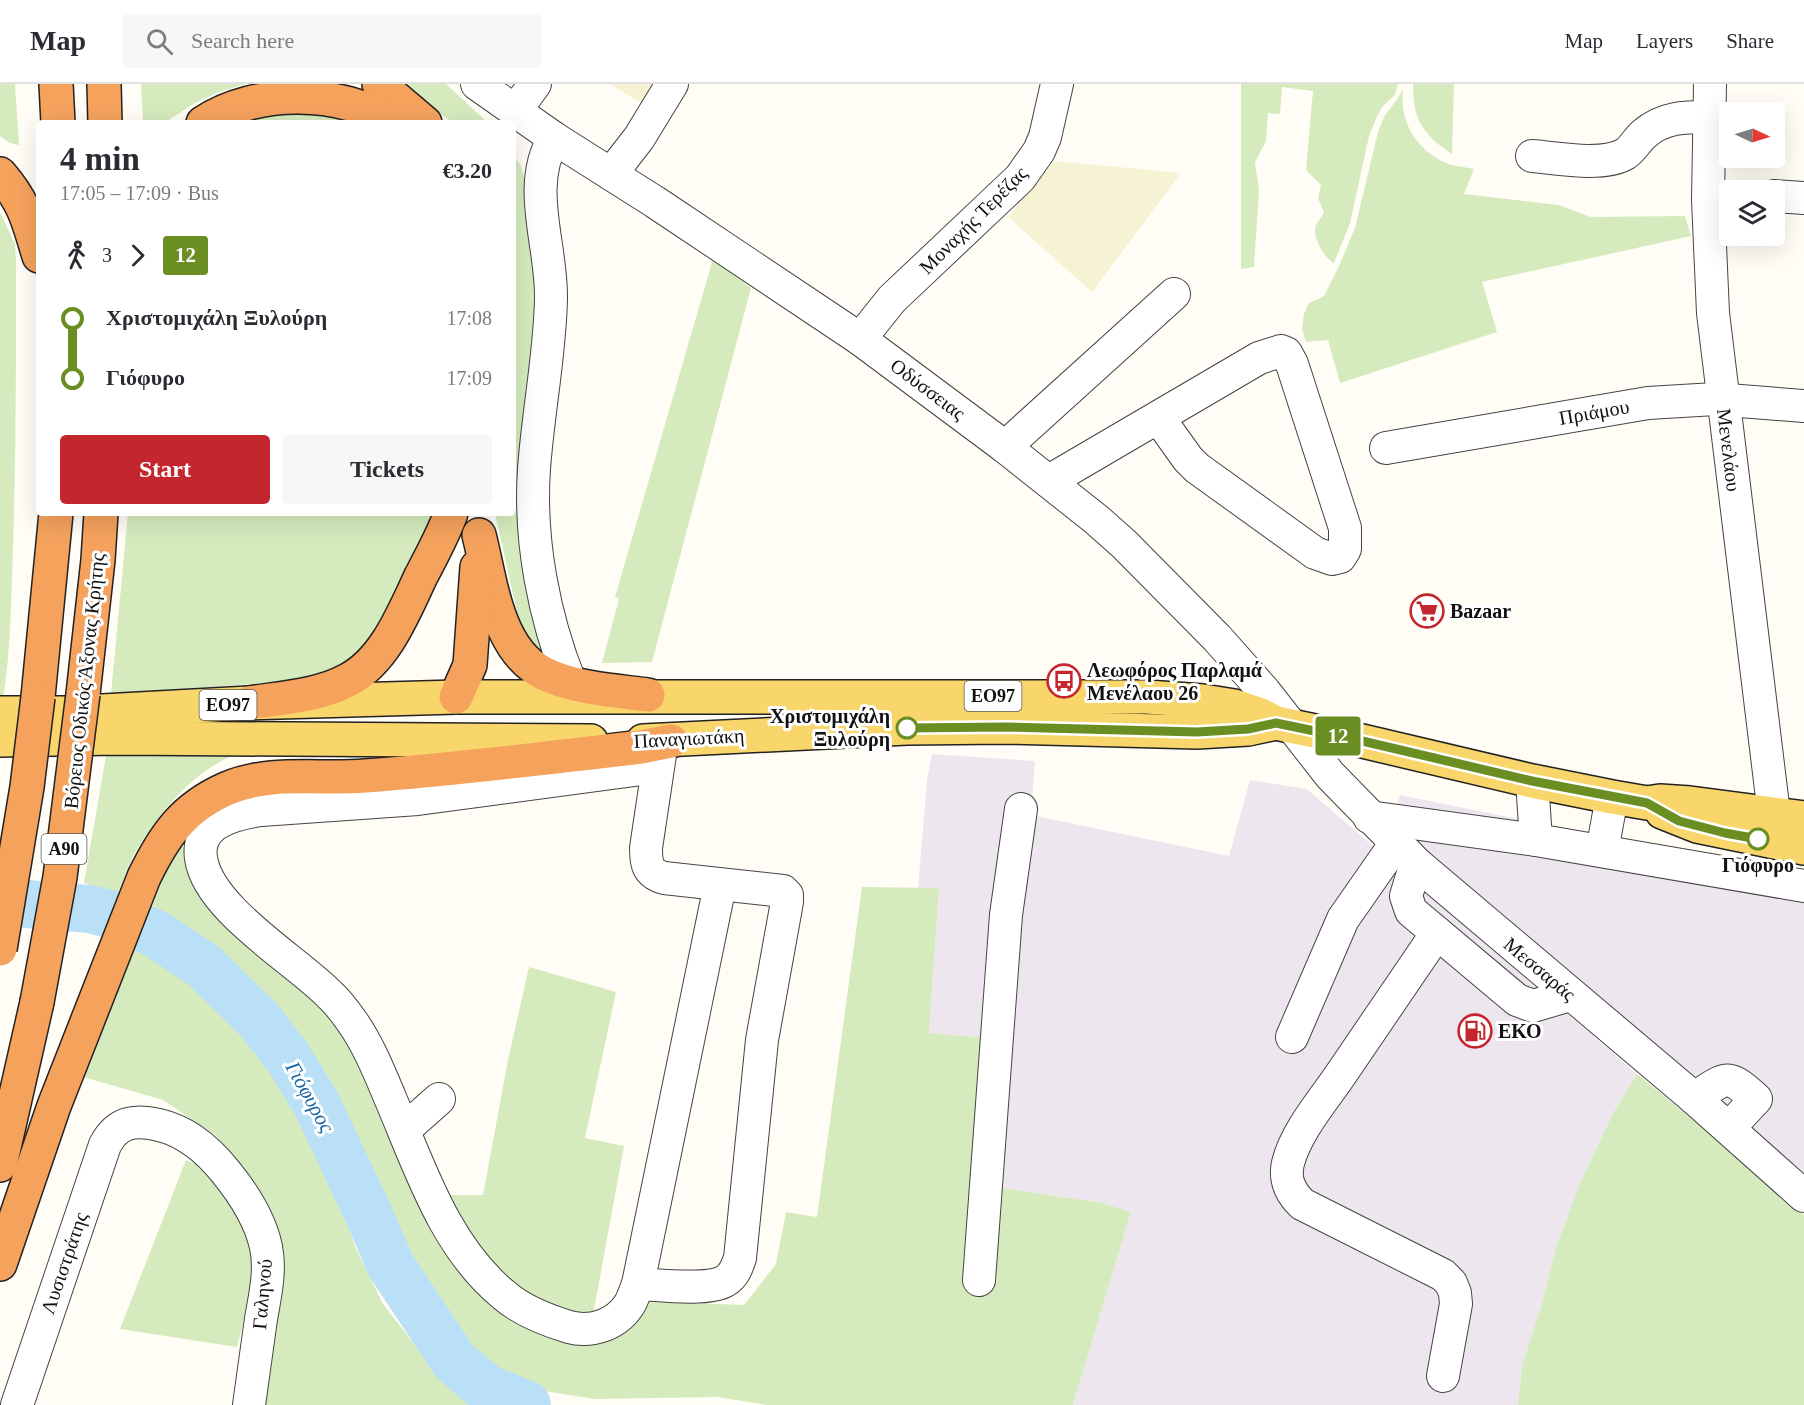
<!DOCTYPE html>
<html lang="en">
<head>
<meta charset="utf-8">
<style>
	:root { --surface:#fff; --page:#f7f7f7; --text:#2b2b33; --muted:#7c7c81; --line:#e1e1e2; --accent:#c4262e }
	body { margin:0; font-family:Georgia,serif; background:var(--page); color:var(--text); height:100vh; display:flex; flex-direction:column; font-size:22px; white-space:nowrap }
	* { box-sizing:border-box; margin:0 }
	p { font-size:20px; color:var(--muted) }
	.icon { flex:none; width:33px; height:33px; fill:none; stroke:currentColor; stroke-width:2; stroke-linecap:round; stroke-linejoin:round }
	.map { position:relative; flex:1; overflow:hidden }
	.side { position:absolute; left:36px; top:36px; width:480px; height:396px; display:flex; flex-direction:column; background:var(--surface); border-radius:6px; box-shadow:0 6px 24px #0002 }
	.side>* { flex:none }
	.badge { padding:0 12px; border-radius:4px; font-size:21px; line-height:39px }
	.needle { width:39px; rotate:94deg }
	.controls { position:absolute; left:1719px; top:18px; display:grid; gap:12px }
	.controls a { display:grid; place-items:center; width:66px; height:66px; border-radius:6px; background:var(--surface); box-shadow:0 6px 24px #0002; font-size:30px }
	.map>.badge { position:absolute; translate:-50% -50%; box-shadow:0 0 0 3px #fff }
	.legs { display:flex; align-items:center; gap:9px; height:66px; padding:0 24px; font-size:20px }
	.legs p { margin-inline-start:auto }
	.head { display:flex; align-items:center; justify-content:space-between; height:102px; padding:0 24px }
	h1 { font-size:33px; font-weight:700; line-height:45px }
	.button { display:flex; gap:12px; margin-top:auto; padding:12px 24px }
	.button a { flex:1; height:69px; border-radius:6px; background:var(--accent); color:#fff; font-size:24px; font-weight:700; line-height:69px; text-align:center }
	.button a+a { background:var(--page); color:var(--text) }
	ul { padding:0 24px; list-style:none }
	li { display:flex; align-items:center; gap:21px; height:60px; font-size:22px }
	li i { display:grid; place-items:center; width:9px; height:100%; margin:0 8px; background:currentColor }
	li i::after { content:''; width:15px; height:15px; margin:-8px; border:4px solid; border-radius:50%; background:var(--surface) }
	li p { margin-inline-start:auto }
	li:first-child i { background:linear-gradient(#0000 50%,currentColor 0) }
	li:last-child i { background:linear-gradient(currentColor 50%,#0000 0) }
	header { display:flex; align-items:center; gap:36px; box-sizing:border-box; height:84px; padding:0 30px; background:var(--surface); border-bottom:2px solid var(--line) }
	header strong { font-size:28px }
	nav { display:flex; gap:33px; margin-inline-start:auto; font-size:21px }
	.search { width:420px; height:54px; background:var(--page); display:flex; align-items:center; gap:15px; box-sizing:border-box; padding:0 21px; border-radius:6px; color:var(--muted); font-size:22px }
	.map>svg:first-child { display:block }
</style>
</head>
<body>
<header>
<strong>Map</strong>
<div class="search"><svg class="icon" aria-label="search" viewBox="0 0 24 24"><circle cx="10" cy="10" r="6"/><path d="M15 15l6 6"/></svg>Search here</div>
<nav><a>Map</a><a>Layers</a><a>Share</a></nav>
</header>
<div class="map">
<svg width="1804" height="1321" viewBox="0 0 1804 1321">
	<rect width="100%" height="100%" fill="#fffdf5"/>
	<g fill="#eee6ef">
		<polygon points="932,670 1035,677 1031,731 1229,772 1250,696 1307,705 1637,990 1613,1029 1580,1099 1556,1163 1542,1219 1522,1281 1518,1321 1073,1321 1131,1128 1103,1119 977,1100 989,954 929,949 939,805 918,805 927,696"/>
		<polygon points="1400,711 1804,793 1804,1100 1410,759 1397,722"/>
	</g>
	<g fill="#f6f3d4">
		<polygon points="610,0 666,0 650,25"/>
		<polygon points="1055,77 1181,89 1092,208 1008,133"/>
	</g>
	<g fill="#d5ebbd">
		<polygon points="0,0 15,0 19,61 10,59 0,52"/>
		<polygon points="141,0 246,0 219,8 195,19 164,39 143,39"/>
		<polygon points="405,0 446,0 488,39 452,39"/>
		<path d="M1241 0H1398L1395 11 1383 22 1378 30 1369 52 1350 139 1334 179C1324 174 1315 157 1315 146 1315 140 1321 134 1324 129L1318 114 1321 101 1306 86 1313 7 1282 3 1280 30 1268 29 1266 57 1255 78 1259 106 1254 183 1241 185Z"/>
		<path d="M1413 0H1454L1452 70C1422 50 1413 36 1413 0Z"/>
		<path d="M1403 5C1399 37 1416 66 1446 79 1454 82 1465 83 1474 85L1464 110 1559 121 1591 133 1685 132 1691 152 1482 198 1497 248 1340 299 1328 256 1306 258 1302 245 1304 230 1309 219 1324 212 1339 182 1355 144 1378 48 1385 31 1396 17Z"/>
		<polygon points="294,30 332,32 360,39 232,39 241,34"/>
		<polygon points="513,69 521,82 536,138 536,264 514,411 543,569 533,564 526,552 518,532 496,434 496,429 513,429"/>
		<path d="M0 128 15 160 16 177C16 273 16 369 13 465 11 515 11 566 3 615H0Z"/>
		<polygon points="713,175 751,204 652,578 602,579 619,515 615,513"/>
		<polygon points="128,429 439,429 368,561 329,590 280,598 111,610"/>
		<path d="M107 666 242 668C195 684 159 728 135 769 128 781 124 795 118 808L84 799Z"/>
		<polygon points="176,758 187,766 335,936 376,1006 410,1089 539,1243 641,1217 744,1221 776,1180 786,1128 817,1133 862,803 939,804 929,949 990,954 977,1100 1103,1119 1131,1128 1073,1321 767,1321 717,1313 595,1315 519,1303 487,1285 448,1250 398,1173 352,1065 313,982 268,924 195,854 152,824"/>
		<polygon points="135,858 186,887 257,955 295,1008 333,1094 355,1162 383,1220 447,1302 483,1321 263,1321 268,1133 244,1083 215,1051 163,1016 80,992"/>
		<polygon points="529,883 616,908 585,1054 624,1062 593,1231 561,1228 531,1215 477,1167 449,1111 483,1111 508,976"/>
		<polygon points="1637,990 1723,1060 1804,1131 1804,1321 1518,1321 1522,1281 1542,1219 1556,1163 1580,1099 1613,1029"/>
		<polygon points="186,1076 207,1085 226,1102 256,1171 250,1212 237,1263 120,1245"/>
	</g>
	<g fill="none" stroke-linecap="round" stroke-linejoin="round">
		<polyline stroke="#b9e0f7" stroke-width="48" points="0,818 90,825 113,831 156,850 204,882 259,936 287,972 316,1019 369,1131 391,1182 455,1278 486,1304 527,1321"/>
		<defs>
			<g id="minor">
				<polyline points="477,0 554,54 655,118 860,255 1005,363 1097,436 1124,460 1217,554 1265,608 1330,691 1416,779 1694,1014 1804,1112"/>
				<polyline points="1710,0 1708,116 1713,229 1774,730"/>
				<polyline points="515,27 535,0"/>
				<path d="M554 54C525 102 552 161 551 214 550 271 538 328 534 385 529 456 544 533 570 598"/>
				<path d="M1532 72C1556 74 1603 83 1625 70 1632 66 1637 56 1644 50 1663 33 1685 33 1709 33"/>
				<polyline points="611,90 639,54 672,0"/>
				<polyline points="1774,112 1804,114"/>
				<polyline points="860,255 892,215 1020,94 1039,67 1045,53 1057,0"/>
				<polyline points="1005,363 1174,210"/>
				<polyline points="1386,364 1648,319 1715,315 1804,322"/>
				<polyline points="1049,397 1259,274 1281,267 1286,269 1292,280 1345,444 1345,465 1340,473 1332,475 1315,469 1197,384 1188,375 1158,333"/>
				<path d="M657 683 418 715 261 726C234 730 196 739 201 774 208 825 296 876 330 911 339 919 346 929 353 939 369 962 380 990 391 1016 420 1084 445 1163 504 1211 522 1227 546 1236 569 1243 591 1249 616 1241 629 1221 633 1215 635 1207 638 1200L720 801"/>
				<polyline points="1532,697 1536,756"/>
				<polyline points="1369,733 1536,756 1804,802"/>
				<polyline points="1602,767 1612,713"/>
				<polyline points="1416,779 1406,812 1411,827 1517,916 1533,922 1570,911"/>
				<path d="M1437 849C1404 897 1372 945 1339 993 1321 1019 1296 1048 1288 1079 1284 1096 1290 1108 1302 1120L1443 1191 1451 1199 1455 1209 1456 1220 1443 1292"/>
				<polyline points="1292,953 1343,835 1396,759"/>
				<path d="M1694 1014C1728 993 1726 988 1756 1015L1729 1044"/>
				<polyline points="404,1046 439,1015"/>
				<polyline points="979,1196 1006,831 1021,725"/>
				<path d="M638 1200C659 1201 708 1207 725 1197 734 1192 737 1183 740 1174L762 956 787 818V811L783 807 664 794C647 789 646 779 646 764L661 664"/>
				<path d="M17 1321 105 1061C117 1038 134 1035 159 1041 185 1047 208 1066 225 1087 243 1109 260 1135 266 1163 271 1186 265 1212 261 1235 257 1264 253 1292 249 1321"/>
			</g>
			<g id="major">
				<polyline points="0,629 66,629 249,619 456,613 1147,613 1203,617 1234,622 1261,631 1276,639 1358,656 1532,697 1612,713 1647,719 1660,717 1690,719 1804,734"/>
				<polyline points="0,656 116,654 591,657"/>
				<polyline points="643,657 907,644 1005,643 1197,648 1248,645 1276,639"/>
				<polyline points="1662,728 1697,742 1804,764"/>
			</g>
			<g id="highway">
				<polyline points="56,0 58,39"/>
				<polyline points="104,0 105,39"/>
				<polyline points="379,0 425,39"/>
				<path d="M203 39C255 4 342 5 393 39"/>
				<path d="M0 90C25 119 28 136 39 172"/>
				<path d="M479 451C492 501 497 573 552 593 582 605 616 607 648 611"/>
				<polyline points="83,610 98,476 101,429"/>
				<polyline points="38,613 56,429"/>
				<polyline points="456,613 470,581 477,483"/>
				<path d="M249 619C281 614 319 612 348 596 385 577 404 528 421 492 432 471 443 451 451 429"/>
				<polyline points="0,1081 37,918"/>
				<path d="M0 1180 54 1022 144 793C164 752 183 724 226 705 269 686 319 696 365 692 457 685 549 674 641 663L671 657"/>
			</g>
		</defs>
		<use href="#minor" stroke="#444" stroke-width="34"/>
		<use href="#major" stroke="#222" stroke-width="36"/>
		<use href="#highway" stroke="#222" stroke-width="36"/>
		<use href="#minor" stroke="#fff" stroke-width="32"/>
		<use href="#major" stroke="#f9d66b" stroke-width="33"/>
		<use href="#highway" stroke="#f5a25d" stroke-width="33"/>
		<defs>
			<g id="highway-bridge">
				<polyline points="0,865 27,703 38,613"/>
				<polyline points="37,918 60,793 83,610"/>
			</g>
		</defs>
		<use href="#highway-bridge" stroke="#222" stroke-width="36" stroke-linecap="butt"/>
		<use href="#highway-bridge" stroke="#f5a25d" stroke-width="33"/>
	</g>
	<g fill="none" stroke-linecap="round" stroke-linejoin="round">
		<defs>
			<polyline id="line-1" points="907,644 1005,643 1197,648 1248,645 1276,639 1358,656 1532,697 1647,719 1679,737 1725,749 1758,755"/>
		</defs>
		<use href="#line-1" stroke="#fff" stroke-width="14"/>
		<use href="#line-1" stroke="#6b8e23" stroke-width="9"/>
	</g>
	<defs>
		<symbol id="supermarket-ring" viewBox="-11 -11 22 22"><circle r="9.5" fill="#fff" stroke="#c4262e" stroke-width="1.5"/><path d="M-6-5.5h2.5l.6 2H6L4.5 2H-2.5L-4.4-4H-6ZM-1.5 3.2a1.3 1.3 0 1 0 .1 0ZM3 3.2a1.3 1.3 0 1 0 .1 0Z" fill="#c4262e"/></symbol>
		<symbol id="bus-ring" viewBox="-11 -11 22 22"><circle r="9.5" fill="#fff" stroke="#c4262e" stroke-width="1.5"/><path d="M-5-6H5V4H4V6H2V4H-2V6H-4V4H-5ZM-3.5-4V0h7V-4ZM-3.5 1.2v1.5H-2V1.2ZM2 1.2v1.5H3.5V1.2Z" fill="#c4262e"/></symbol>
		<symbol id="fuel-ring" viewBox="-11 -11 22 22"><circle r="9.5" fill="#fff" stroke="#c4262e" stroke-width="1.5"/><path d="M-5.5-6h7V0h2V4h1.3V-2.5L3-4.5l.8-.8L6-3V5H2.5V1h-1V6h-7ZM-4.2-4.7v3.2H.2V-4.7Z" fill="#c4262e"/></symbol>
	</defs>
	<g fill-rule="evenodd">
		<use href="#supermarket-ring" x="1408" y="508" width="38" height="38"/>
		<use href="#bus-ring" x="1045" y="578" width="38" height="38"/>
		<use href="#fuel-ring" x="1456" y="928" width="38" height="38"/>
	</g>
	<g fill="#fff" stroke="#6b8e23" stroke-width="3">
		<circle cx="907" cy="644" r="10"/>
		<circle cx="1758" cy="755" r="10"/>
	</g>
	<g text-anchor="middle" stroke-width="6" stroke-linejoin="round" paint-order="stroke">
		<g fill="#fff" stroke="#585858" stroke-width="1.5">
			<rect x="964.5" y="597" width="57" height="30" rx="4.5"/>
			<rect x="199.5" y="606" width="57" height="30" rx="4.5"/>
			<rect x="41.5" y="750" width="45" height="30" rx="4.5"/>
		</g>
		<g font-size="18" font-weight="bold" fill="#111">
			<text x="993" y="618">ΕΟ97</text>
			<text x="228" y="627">ΕΟ97</text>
			<text x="64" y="771">Α90</text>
		</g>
		<g font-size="20" fill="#111" stroke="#fff">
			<text transform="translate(973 136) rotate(-45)" y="7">Μοναχής Τερέζας</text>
			<text transform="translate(928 305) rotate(37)" y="7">Οδύσσειας</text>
			<text transform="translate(1594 328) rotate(-10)" y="7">Πριάμου</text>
			<text transform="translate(1729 366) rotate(83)" y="7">Μενελάου</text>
			<text transform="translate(84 597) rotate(-84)" y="7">Βόρειος Οδικός Άξονας Κρήτης</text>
			<text transform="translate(689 654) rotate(-3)" y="7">Παναγιωτάκη</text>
			<text transform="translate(1540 885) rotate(40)" y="7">Μεσσαράς</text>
			<text transform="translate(64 1179) rotate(-71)" y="7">Λυσιστράτης</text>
			<text transform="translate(262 1210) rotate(-85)" y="7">Γαληνού</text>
		</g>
		<g font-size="20" font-weight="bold" fill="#111" stroke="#fff" text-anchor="start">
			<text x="1450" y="534">Bazaar</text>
			<text x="1087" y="593">Λεωφόρος Παρλαμά<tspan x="1087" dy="23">Μενέλαου 26</tspan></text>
			<text x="1498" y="954">ΕΚΟ</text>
		</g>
		<g font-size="20" font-weight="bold" fill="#111" stroke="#fff" text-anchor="end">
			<text x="890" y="639">Χριστομιχάλη<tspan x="890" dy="23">Ξυλούρη</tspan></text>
			<text x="1758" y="788" text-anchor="middle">Γιόφυρο</text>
		</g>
		<g font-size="21" font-style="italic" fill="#1768a6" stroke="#fff">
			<text transform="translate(310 1013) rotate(61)" y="7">Γιόφυρος</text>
		</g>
	</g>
</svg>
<div class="controls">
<a><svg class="needle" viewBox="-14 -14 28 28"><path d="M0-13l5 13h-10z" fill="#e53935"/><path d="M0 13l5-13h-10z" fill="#7c7c81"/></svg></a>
<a><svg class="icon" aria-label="layers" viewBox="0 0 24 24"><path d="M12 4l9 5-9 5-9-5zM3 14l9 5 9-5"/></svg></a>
</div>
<b class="badge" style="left:1338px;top:652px;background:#6b8e23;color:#fff">12</b>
<section class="side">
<div class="head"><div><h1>4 min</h1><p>17:05 – 17:09 · Bus</p></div><b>€3.20</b></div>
<div class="legs"><svg class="icon" aria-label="walk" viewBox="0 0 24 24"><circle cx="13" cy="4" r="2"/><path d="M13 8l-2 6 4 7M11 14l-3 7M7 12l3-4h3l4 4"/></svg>3<svg class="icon" aria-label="forward" viewBox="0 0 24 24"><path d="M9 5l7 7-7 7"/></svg><b class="badge" style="background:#6b8e23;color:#fff">12</b></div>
<ul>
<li><i style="color:#6b8e23"></i><b>Χριστομιχάλη Ξυλούρη</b><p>17:08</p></li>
<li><i style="color:#6b8e23"></i><b>Γιόφυρο</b><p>17:09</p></li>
</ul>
<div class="button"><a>Start</a><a>Tickets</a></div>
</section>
</div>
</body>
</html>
